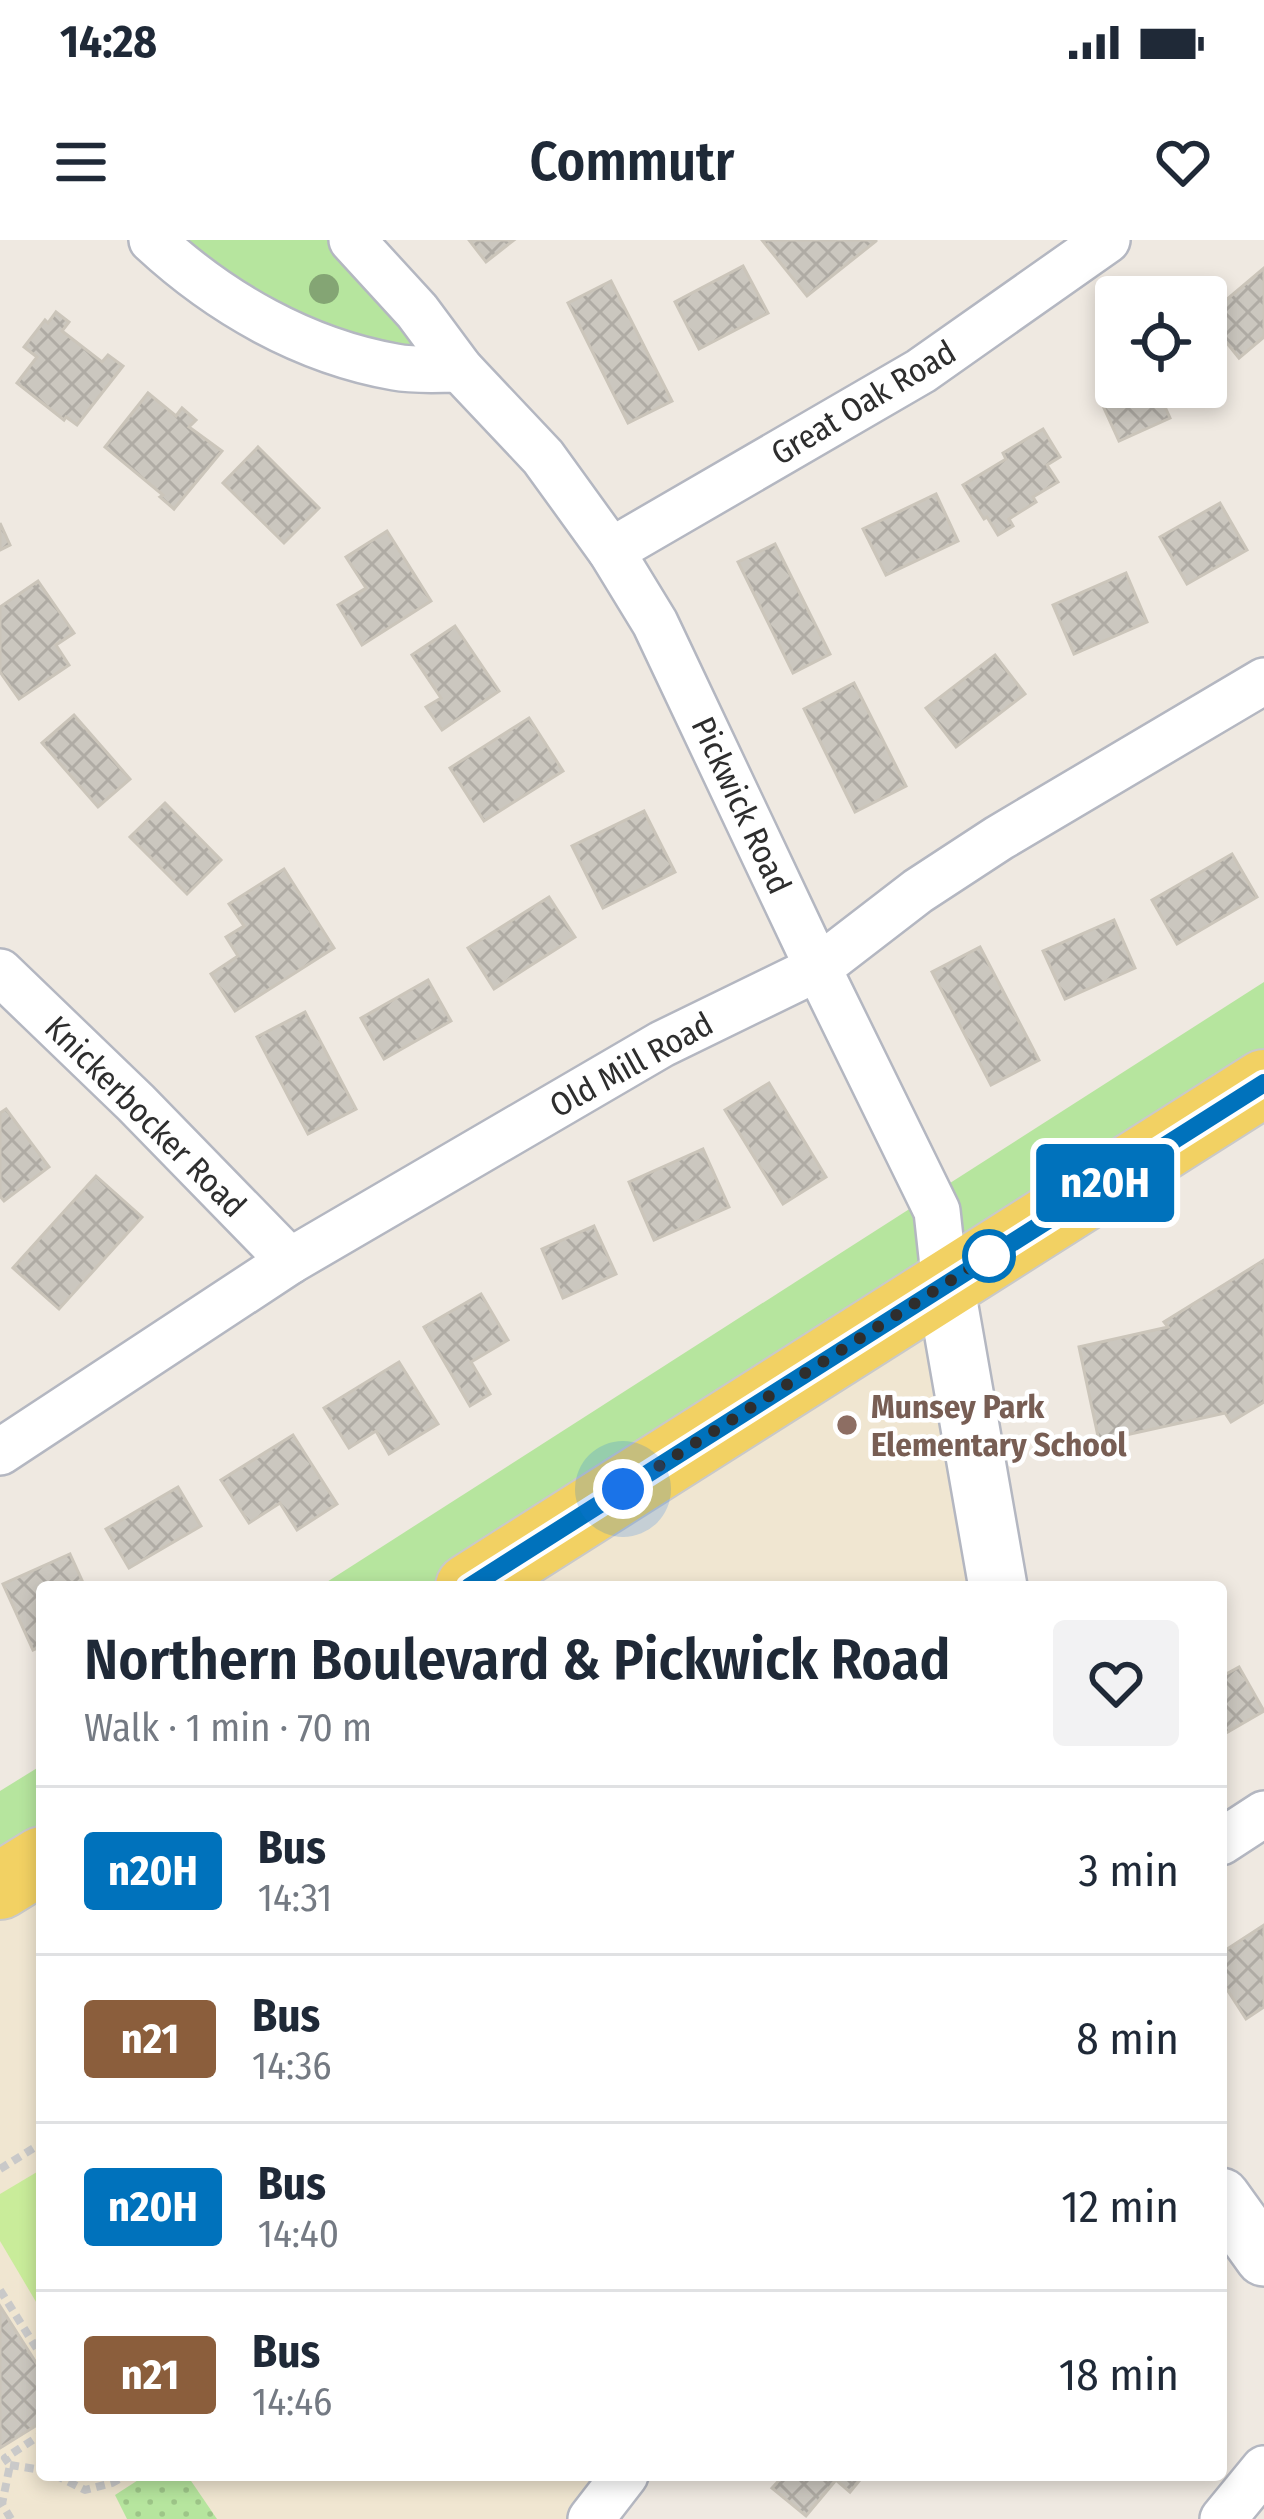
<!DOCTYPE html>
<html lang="en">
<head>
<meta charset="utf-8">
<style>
	:root { --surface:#fff; --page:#f2f2f3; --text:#1f2937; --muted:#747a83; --line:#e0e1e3 }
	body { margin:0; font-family:"Fira Sans Condensed",sans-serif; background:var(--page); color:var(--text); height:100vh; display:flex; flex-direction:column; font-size:45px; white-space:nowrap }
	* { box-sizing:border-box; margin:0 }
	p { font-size:39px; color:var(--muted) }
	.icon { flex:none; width:66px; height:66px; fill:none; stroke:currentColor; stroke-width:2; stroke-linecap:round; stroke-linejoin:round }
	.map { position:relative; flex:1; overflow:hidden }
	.details { position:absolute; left:36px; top:1341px; width:1191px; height:900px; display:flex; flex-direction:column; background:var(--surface); border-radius:12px; box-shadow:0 6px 18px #0003 }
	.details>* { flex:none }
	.badge { padding:0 24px; border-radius:9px; font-size:42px; line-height:78px }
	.buttons { position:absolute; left:1095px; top:36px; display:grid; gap:24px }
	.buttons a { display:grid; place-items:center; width:132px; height:132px; border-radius:12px; background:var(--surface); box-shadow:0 6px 18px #0003; font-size:60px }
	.you { position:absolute; width:60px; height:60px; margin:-30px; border:9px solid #fff; border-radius:50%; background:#1a73e8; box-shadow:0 0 0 18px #1a73e833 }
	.map>.badge { position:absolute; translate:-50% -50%; box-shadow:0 0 0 6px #fff }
	.round { display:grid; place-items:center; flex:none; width:126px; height:126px; border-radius:12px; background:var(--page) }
	.head { display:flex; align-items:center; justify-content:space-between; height:204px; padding:0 48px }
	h1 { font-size:57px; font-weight:600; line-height:90px }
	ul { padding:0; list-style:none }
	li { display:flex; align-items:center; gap:36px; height:168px; padding:0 48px; border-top:3px solid var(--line) }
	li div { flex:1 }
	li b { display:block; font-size:45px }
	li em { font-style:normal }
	li .badge { min-width:132px; font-weight:700; text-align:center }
	.status { display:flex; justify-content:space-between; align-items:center; height:84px; padding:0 60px; background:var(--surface); direction:ltr }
	.status svg { height:33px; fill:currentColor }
	header { display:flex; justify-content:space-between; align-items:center; height:156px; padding:0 48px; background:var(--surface); font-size:54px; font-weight:600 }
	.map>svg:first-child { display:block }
</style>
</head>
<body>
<div class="status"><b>14:28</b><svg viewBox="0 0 49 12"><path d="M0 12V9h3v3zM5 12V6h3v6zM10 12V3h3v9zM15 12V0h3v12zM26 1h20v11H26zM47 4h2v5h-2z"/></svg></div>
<header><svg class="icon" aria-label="menu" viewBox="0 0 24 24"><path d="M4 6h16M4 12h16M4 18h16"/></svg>Commutr<svg class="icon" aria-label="heart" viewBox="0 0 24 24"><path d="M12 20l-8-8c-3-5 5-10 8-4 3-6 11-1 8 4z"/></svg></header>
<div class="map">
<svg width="1264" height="2279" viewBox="0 0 1264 2279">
	<defs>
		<pattern id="park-dots" width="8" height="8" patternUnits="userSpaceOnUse" patternTransform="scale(3)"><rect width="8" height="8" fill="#b6e59e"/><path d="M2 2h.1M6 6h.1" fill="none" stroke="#9dc588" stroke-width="1.8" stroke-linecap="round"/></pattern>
		<pattern id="building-cross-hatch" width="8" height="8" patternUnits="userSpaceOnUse" patternTransform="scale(3)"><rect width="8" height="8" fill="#cbc7bf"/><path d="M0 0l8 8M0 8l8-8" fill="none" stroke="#afaba4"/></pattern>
	</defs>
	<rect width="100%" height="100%" fill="#efe9e1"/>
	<g fill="#f0e6d1">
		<polygon points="945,1044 998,1347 470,1347"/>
		<polygon points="42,1620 42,2235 625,2235 591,2279 0,2279 0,1647"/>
	</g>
	<g fill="#b6e59e">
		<polygon points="152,0 352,0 460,129 398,128"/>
		<polygon points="1264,742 1264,843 470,1347 319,1347"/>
		<polygon points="42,1525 42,1620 0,1647 0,1551"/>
	</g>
	<polygon fill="url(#park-dots)" points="146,2235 187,2235 217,2279 127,2279 115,2255"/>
	<polygon fill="#c9ec9a" points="42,1929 42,2072 0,2001 0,1954"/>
	<g fill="url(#building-cross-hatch)" stroke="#cbc5ba" stroke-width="3">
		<polygon points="469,0 514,0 486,22"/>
		<polygon points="762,0 876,0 876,1 807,56"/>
		<polygon points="743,26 768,73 699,109 675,62"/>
		<polygon points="1264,28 1264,97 1239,118 1206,77"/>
		<polygon points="611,41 672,161 628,183 568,63"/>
		<polygon points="56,72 69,82 62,91 102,122 108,115 123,126 77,185 66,177 64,180 17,143 37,117 24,107 45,80 48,83"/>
		<polygon points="1116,147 1156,147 1170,178 1119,201 1098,155"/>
		<polygon points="148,153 176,176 182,168 196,180 189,187 222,211 174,269 160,257 163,255 105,207"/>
		<polygon points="1043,189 1060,217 1047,225 1058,242 1033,257 1036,262 1009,279 1013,286 998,295 987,277 984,279 963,245 1006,219 1003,213"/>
		<polygon points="258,207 319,268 284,303 223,243"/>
		<polygon points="936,254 958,301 886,335 863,289"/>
		<polygon points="1220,263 1247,310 1187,344 1160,297"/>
		<polygon points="0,283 10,305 0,310"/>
		<polygon points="387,291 431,361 362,405 338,365 366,348 346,317"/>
		<polygon points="775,304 830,414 793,433 738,322"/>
		<polygon points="1126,333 1147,382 1074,414 1053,365"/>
		<polygon points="38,341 74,393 56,405 69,425 19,459 0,432 0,367"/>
		<polygon points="455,386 499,451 442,490 426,467 441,458 412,415"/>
		<polygon points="995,415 1025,454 956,507 926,468"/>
		<polygon points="854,443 906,546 855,572 804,469"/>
		<polygon points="74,475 130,539 98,567 42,503"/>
		<polygon points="529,478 563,531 484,581 450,528"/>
		<polygon points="165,563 221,620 187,654 130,597"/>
		<polygon points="644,571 675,632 603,668 572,606"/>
		<polygon points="1232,614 1257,657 1177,704 1152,660"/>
		<polygon points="284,629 334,708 235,771 211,734 238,716 226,697 244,686 229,664"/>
		<polygon points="549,657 575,697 494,749 468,708"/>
		<polygon points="1114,680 1135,728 1065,759 1043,711"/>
		<polygon points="980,707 1039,820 991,845 932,732"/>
		<polygon points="428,740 451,781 384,819 361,778"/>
		<polygon points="305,772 356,869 308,894 257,797"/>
		<polygon points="769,843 826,937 783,964 725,870"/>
		<polygon points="6,869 49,927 4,961 0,956 0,873"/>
		<polygon points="703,909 729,967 654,1000 629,942"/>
		<polygon points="96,936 142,977 59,1069 13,1028"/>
		<polygon points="594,986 616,1034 563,1058 542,1009"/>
		<polygon points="1264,1020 1264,1162 1231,1182 1225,1173 1099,1201 1079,1107 1168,1087 1164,1082"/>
		<polygon points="481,1054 508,1100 471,1122 490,1154 470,1166 424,1087"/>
		<polygon points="399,1122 438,1184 389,1214 376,1191 349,1208 324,1168"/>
		<polygon points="293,1195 337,1264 297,1290 280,1263 249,1283 221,1240"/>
		<polygon points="178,1247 201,1286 129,1328 106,1289"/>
		<polygon points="70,1314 85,1347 42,1347 42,1406 33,1410 3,1344"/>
		<polygon points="1239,1427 1264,1471 1221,1496 1221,1437"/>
		<polygon points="1264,1685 1264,1767 1246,1779 1221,1740 1221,1713"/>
		<polygon points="0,2066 42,2132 42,2182 0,2208"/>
		<polygon points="784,2235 864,2235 850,2252 836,2240 806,2276 772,2248"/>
	</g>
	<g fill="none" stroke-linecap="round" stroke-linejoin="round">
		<defs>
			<g id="minor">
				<path d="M152 0C220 63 304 111 395 127 416 131 439 129 460 129"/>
				<polyline points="352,0 417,71 460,129 543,217 611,311 655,383 818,728 937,971 945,1044"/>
				<polyline points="611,311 921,131 1107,0"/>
				<polyline points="0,732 136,863 290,1021"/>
				<polyline points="0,1212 290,1021 662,804 818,728 918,651 999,598 1264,441"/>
				<polyline points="1221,1602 1264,1574"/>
				<polyline points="591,2279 625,2235"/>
				<polyline points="1223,2279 1264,2229"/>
			</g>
			<g id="tertiary">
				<polyline points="945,1044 998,1347"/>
				<polyline points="1221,1957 1264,2017"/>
			</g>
			<g id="primary">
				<polyline points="469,1347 1264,843"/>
				<polyline points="0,1646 42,1620"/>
			</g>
		</defs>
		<use href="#minor" stroke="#b4b7c1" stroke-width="50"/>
		<use href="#tertiary" stroke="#b4b7c1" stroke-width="62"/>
		<use href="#primary" stroke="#c9c9c9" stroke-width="70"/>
		<g stroke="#c9c9c9" stroke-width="8" stroke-dasharray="9 6" stroke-linecap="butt">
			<polyline points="0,1929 42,1903"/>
			<polyline points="0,2050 42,2117"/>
			<polyline points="10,2225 42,2230"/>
			<polyline points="55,2235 85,2250 112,2243 126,2235"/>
			<polyline points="11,2279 2,2264 10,2225 5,2218 42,2194"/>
		</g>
		<use href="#minor" stroke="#fff" stroke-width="45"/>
		<use href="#tertiary" stroke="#fff" stroke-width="57"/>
		<use href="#primary" stroke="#f2d163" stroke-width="66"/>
	</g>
	<circle fill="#84a574" cx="324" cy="49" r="15"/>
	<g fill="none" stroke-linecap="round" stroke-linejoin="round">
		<defs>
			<polyline id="line" points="469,1347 1264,843"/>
		</defs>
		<use href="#line" stroke="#fff" stroke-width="27"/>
		<use href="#line" stroke="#0072bc" stroke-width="18"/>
		<polyline stroke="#2e2e2e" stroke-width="12" stroke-dasharray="0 21.6" points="623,1249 989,1016"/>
	</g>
	<circle fill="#fff" stroke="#0072bc" stroke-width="6" cx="989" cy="1016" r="24"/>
	<circle fill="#8d6e63" stroke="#fff" stroke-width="4.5" cx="847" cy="1185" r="12"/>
	<g text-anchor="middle" stroke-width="9" stroke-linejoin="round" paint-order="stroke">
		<g font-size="33" fill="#2e2e2e" stroke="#fff">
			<text transform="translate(863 162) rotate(-31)" y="12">Great Oak Road</text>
			<text transform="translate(742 565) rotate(65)" y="12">Pickwick Road</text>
			<text transform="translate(631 824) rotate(-29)" y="12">Old Mill Road</text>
			<text transform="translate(146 876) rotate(45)" y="12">Knickerbocker Road</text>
		</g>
		<g font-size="33" font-weight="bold" fill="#785e54" stroke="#fff" text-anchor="start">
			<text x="871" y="1178">Munsey Park<tspan x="871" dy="38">Elementary School</tspan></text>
		</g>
	</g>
</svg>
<div class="buttons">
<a><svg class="icon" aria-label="locate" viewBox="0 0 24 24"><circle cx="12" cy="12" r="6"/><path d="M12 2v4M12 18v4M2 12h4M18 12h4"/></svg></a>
</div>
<div class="you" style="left:623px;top:1249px"></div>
<b class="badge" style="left:1105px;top:943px;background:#0072bc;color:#fff">n20H</b>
<section class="details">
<div class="head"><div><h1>Northern Boulevard &amp; Pickwick Road</h1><p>Walk · 1 min · 70 m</p></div><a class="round"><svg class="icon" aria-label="heart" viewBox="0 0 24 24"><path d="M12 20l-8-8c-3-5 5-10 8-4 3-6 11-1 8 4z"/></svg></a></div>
<ul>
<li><span class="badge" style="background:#0072bc;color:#fff">n20H</span><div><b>Bus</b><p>14:31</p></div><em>3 min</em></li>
<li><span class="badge" style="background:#8b5e3c;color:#fff">n21</span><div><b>Bus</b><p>14:36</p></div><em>8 min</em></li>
<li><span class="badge" style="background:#0072bc;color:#fff">n20H</span><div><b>Bus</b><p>14:40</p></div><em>12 min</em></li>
<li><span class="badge" style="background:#8b5e3c;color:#fff">n21</span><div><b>Bus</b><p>14:46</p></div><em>18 min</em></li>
</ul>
</section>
</div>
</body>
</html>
